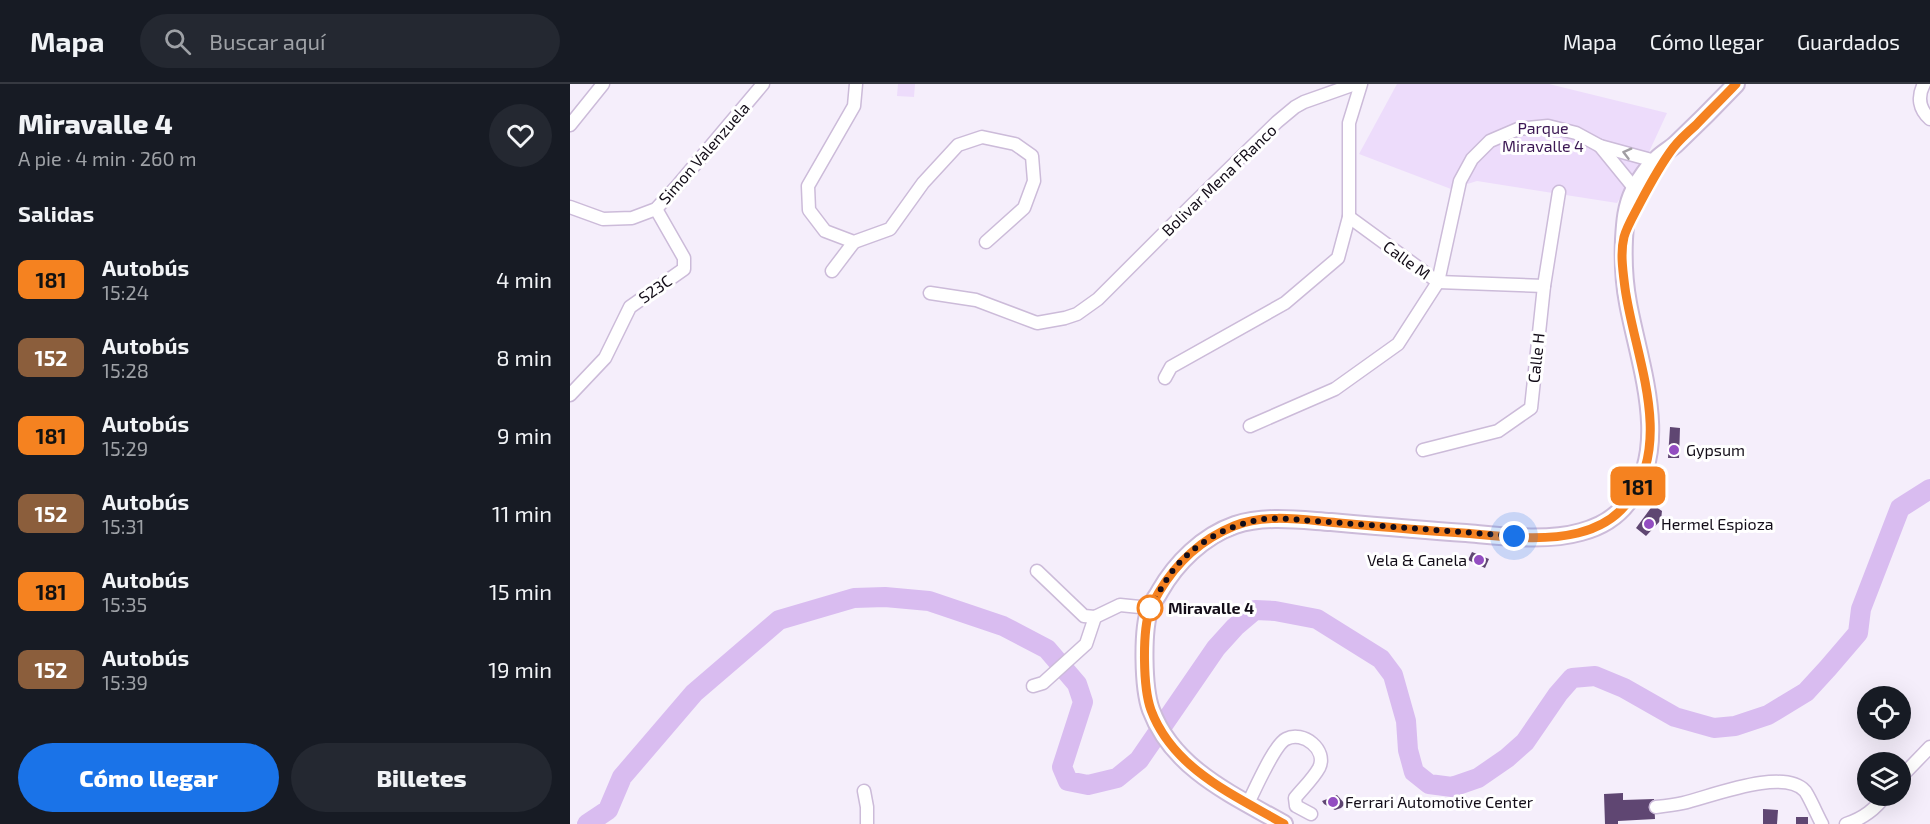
<!DOCTYPE html>
<html lang="es">
<head>
<meta charset="utf-8">
<style>
	:root { --surface:#171b24; --page:#242831; --text:#f1f3f6; --muted:#9ea1a6; --line:#363941; --accent:#1a73e8 }
	body { margin:0; font-family:"Exo 2",sans-serif; background:var(--page); color:var(--text); height:100vh; display:flex; flex-direction:column; font-size:22px; white-space:nowrap }
	* { box-sizing:border-box; margin:0 }
	p { font-size:20px; color:var(--muted) }
	.icon { flex:none; width:33px; height:33px; fill:none; stroke:currentColor; stroke-width:2; stroke-linecap:round; stroke-linejoin:round }
	.map { position:relative; flex:1; overflow:hidden }
	.sheet { display:flex; flex-direction:column; background:var(--surface); width:570px }
	.sheet>* { flex:none }
	.badge { padding:0 12px; border-radius:9px; font-size:21px; line-height:39px }
	.fabs { position:absolute; left:1287px; top:602px; display:grid; gap:12px }
	.fabs a { display:grid; place-items:center; width:54px; height:54px; border-radius:50%; background:var(--surface); box-shadow:0 6px 24px #0002; font-size:30px }
	.you { position:absolute; width:30px; height:30px; margin:-15px; border:4px solid #fff; border-radius:50%; background:#1a73e8; box-shadow:0 0 0 9px #1a73e833 }
	.map>.badge { position:absolute; translate:-50% -50%; box-shadow:0 0 0 3px #fff }
	h2 { padding:0 18px; font-size:22px; line-height:54px }
	.round { display:grid; place-items:center; flex:none; width:63px; height:63px; border-radius:32px; background:var(--page) }
	.summary { display:flex; align-items:center; justify-content:space-between; height:102px; padding:0 18px }
	h1 { font-size:28px; font-weight:800; line-height:45px }
	.button { display:flex; gap:12px; margin-top:auto; padding:12px 18px }
	.button a { flex:1; height:69px; border-radius:36px; background:var(--accent); color:#fff; font-size:24px; font-weight:800; line-height:69px; text-align:center }
	.button a+a { background:var(--page); color:var(--text) }
	ul { padding:0; list-style:none }
	li { display:flex; align-items:center; gap:18px; height:78px; padding:0 18px }
	li div { flex:1 }
	li b { display:block; font-size:22px }
	li em { font-style:normal }
	li .badge { min-width:66px; font-weight:700; text-align:center }
	header { display:flex; align-items:center; gap:36px; box-sizing:border-box; height:84px; padding:0 30px; background:var(--surface); border-bottom:2px solid var(--line) }
	header strong { font-size:28px }
	nav { display:flex; gap:33px; margin-inline-start:auto; font-size:21px }
	.search { width:420px; height:54px; background:var(--page); display:flex; align-items:center; gap:15px; box-sizing:border-box; padding:0 21px; border-radius:33px; color:var(--muted); font-size:22px }
	main { display:flex; flex:1; min-height:0 }
	.map>svg:first-child { display:block }
</style>
</head>
<body>
<header>
<strong>Mapa</strong>
<div class="search"><svg class="icon" aria-label="search" viewBox="0 0 24 24"><circle cx="10" cy="10" r="6"/><path d="M15 15l6 6"/></svg>Buscar aquí</div>
<nav><a>Mapa</a><a>Cómo llegar</a><a>Guardados</a></nav>
</header>
<main>
<section class="sheet">
<div class="summary"><div><h1>Miravalle 4</h1><p>A pie · 4 min · 260 m</p></div><a class="round"><svg class="icon" aria-label="heart" viewBox="0 0 24 24"><path d="M12 20l-8-8c-3-5 5-10 8-4 3-6 11-1 8 4z"/></svg></a></div>
<h2>Salidas</h2>
<ul>
<li><span class="badge" style="background:#f58220;color:#111">181</span><div><b>Autobús</b><p>15:24</p></div><em>4 min</em></li>
<li><span class="badge" style="background:#8b5e3c;color:#fff">152</span><div><b>Autobús</b><p>15:28</p></div><em>8 min</em></li>
<li><span class="badge" style="background:#f58220;color:#111">181</span><div><b>Autobús</b><p>15:29</p></div><em>9 min</em></li>
<li><span class="badge" style="background:#8b5e3c;color:#fff">152</span><div><b>Autobús</b><p>15:31</p></div><em>11 min</em></li>
<li><span class="badge" style="background:#f58220;color:#111">181</span><div><b>Autobús</b><p>15:35</p></div><em>15 min</em></li>
<li><span class="badge" style="background:#8b5e3c;color:#fff">152</span><div><b>Autobús</b><p>15:39</p></div><em>19 min</em></li>
</ul>
<div class="button"><a>Cómo llegar</a><a>Billetes</a></div>
</section>
<div class="map">
<svg width="1360" height="740" viewBox="0 0 1360 740">
	<rect width="100%" height="100%" fill="#f5eefb"/>
	<g fill="#eddcfb">
		<polygon points="328,0 345,0 344,13 327,12"/>
		<polygon points="827,0 979,0 1097,29 1079,68 1047,119 907,97 881,105 789,70"/>
	</g>
	<g fill="none" stroke-linecap="round" stroke-linejoin="round">
		<polyline stroke="#d9bcf0" stroke-width="20" points="17,740 38,726 52,693 124,609 209,536 284,514 315,513 359,517 433,542 477,565 507,600 513,618 492,683 498,697 518,701 547,694 569,676 646,564 665,543 685,526 705,527 747,535 811,575 823,591 836,637 838,666 844,688 859,700 882,703 908,694 937,674 955,658 988,610 1002,594 1025,592 1054,604 1105,633 1144,644 1165,642 1198,631 1236,608 1258,584 1288,549 1291,525 1330,424 1360,405"/>
	</g>
	<g fill="#5f4672">
		<polygon points="1100,343 1110,344 1109,374 1098,374"/>
		<polygon points="1083,421 1092,427 1091,436 1076,452 1066,444"/>
		<polygon points="902,468 919,475 915,484 898,476"/>
		<polygon points="1053,709 1053,716 1084,715 1085,735 1048,737 1048,740 1035,740 1034,710"/>
		<polygon points="767,711 775,720 771,724 765,726 754,720 752,717"/>
		<polygon points="1193,725 1208,726 1207,740 1193,740"/>
		<rect x="1226" y="733" width="12" height="7"/>
	</g>
	<g fill="none" stroke-linecap="round" stroke-linejoin="round">
		<defs>
			<g id="minor">
				<polyline points="286,0 284,22 238,102 239,126 255,147 284,158 320,145 353,99 388,61 412,53 445,60 462,72 464,97 454,124 416,158"/>
				<path d="M1354 0C1347 13 1349 25 1360 35"/>
				<polyline points="0,41 33,0"/>
				<polyline points="1030,62 1065,105"/>
				<polyline points="0,123 33,135 62,134 86,125 107,102 193,0"/>
				<polyline points="779,133 868,198 974,202"/>
				<polyline points="262,187 284,158"/>
				<polyline points="360,209 406,216 467,239 495,234 507,230 528,215 623,120 707,38 725,23 734,18 785,0"/>
				<polyline points="595,294 601,283 715,219 768,174 779,133 779,39 791,0"/>
				<polyline points="0,311 35,274 60,223 114,185 114,174 86,125"/>
				<polyline points="680,342 765,305 828,260 868,198 890,97 902,75 920,57 948,45 978,42 1006,49 1030,62 1085,77"/>
				<polyline points="853,366 928,347 961,324 974,202 989,108"/>
				<polyline points="467,487 514,532 525,533 550,521 580,524"/>
				<polyline points="463,602 473,599 516,560 525,533"/>
				<polyline points="1330,694 1360,663"/>
				<polyline points="294,707 297,723 297,740"/>
				<path d="M678 719C685 706 704 661 716 655 733 646 758 666 749 684 743 695 733 704 725 714L726 722 741 730"/>
				<path d="M1086 723C1095 722 1104 721 1113 719 1140 713 1213 683 1235 707 1239 712 1248 733 1252 740"/>
				<path d="M1276 740C1294 734 1305 725 1316 711"/>
			</g>
			<path id="major" d="M714 740C663 711 603 685 581 626 573 604 572 546 580 524 582 518 587 513 590 507 606 479 633 452 665 441 695 431 730 436 761 438 806 442 851 446 896 449 931 452 976 458 1011 448 1030 443 1046 434 1058 418 1102 363 1069 280 1058 219 1054 198 1053 177 1054 155 1055 138 1056 122 1064 106 1069 96 1079 82 1087 75 1093 69 1101 65 1107 59 1127 40 1147 20 1166 0"/>
		</defs>
		<use href="#minor" stroke="#ccbbd9" stroke-width="15"/>
		<use href="#major" stroke="#ccbbd9" stroke-width="20"/>
		<use href="#minor" stroke="#fff" stroke-width="12"/>
		<use href="#major" stroke="#fff" stroke-width="16"/>
	</g>
	<defs><path id="oneway-chevron" d="M-2-3.5L2.5 0L-2 3.5" fill="none" stroke-width="1.6" stroke-linecap="round" stroke-linejoin="round" transform="scale(1.5)"/></defs>
	<use stroke="#a19ea3" href="#oneway-chevron" transform="translate(1057 69) rotate(-165)"/>
	<g fill="none" stroke-linecap="round" stroke-linejoin="round">
		<defs>
			<path id="line" d="M714 740C664 711 603 685 581 626 573 604 572 548 580 525 582 519 586 514 589 508 606 479 632 455 664 442 693 430 729 435 759 438 804 442 848 446 893 449 930 452 971 458 1008 449 1028 444 1048 433 1060 415 1104 354 1064 270 1055 204 1053 188 1050 169 1054 153 1057 142 1065 129 1070 119 1080 100 1091 80 1103 64 1110 55 1118 48 1126 41 1139 27 1153 14 1166 0"/>
		</defs>
		<use href="#line" stroke="#fff" stroke-width="14"/>
		<use href="#line" stroke="#f58220" stroke-width="9"/>
		<path stroke="#130d18" stroke-width="6" stroke-dasharray="0 10.8" d="M580 524C589 509 599 488 613 475 635 453 665 439 695 435 707 434 720 435 732 436L944 452"/>
	</g>
	<g fill="#934dc1" stroke="#fff" stroke-width="2">
		<circle cx="1104" cy="366" r="6"/>
		<circle cx="1079" cy="440" r="6"/>
		<circle cx="909" cy="476" r="6"/>
		<circle cx="763" cy="718" r="6"/>
	</g>
	<circle fill="#fff" stroke="#f58220" stroke-width="3" cx="580" cy="524" r="12"/>
	<g text-anchor="middle" stroke-width="6" stroke-linejoin="round" paint-order="stroke">
		<g font-size="16" fill="#3c1854" stroke="#fff">
			<text x="973" y="50">Parque<tspan x="973" dy="18">Miravalle 4</tspan></text>
		</g>
		<g font-size="16" fill="#130d18" stroke="#fff">
			<text transform="translate(134 69) rotate(-49)" y="6">Simon Valenzuela</text>
			<text transform="translate(649 96) rotate(-44)" y="6">Bolivar Mena FRanco</text>
			<text transform="translate(837 176) rotate(36)" y="6">Calle M</text>
			<text transform="translate(85 205) rotate(-35)" y="6">S23C</text>
			<text transform="translate(966 274) rotate(-84)" y="6">Calle H</text>
		</g>
		<g font-size="16" fill="#130d18" stroke="#fff" text-anchor="start">
			<text x="1116" y="372">Gypsum</text>
			<text x="1091" y="446">Hermel Espioza</text>
			<text x="897" y="482" text-anchor="end">Vela &amp; Canela</text>
			<text x="775" y="724">Ferrari Automotive Center</text>
		</g>
		<g font-size="16" font-weight="bold" fill="#130d18" stroke="#fff" text-anchor="start">
			<text x="598" y="530">Miravalle 4</text>
		</g>
	</g>
</svg>
<div class="fabs">
<a><svg class="icon" aria-label="locate" viewBox="0 0 24 24"><circle cx="12" cy="12" r="6"/><path d="M12 2v4M12 18v4M2 12h4M18 12h4"/></svg></a>
<a><svg class="icon" aria-label="layers" viewBox="0 0 24 24"><path d="M12 4l9 5-9 5-9-5zM3 14l9 5 9-5"/></svg></a>
</div>
<div class="you" style="left:944px;top:452px"></div>
<b class="badge" style="left:1068px;top:402px;background:#f58220;color:#111">181</b>
</div>
</main>
</body>
</html>
